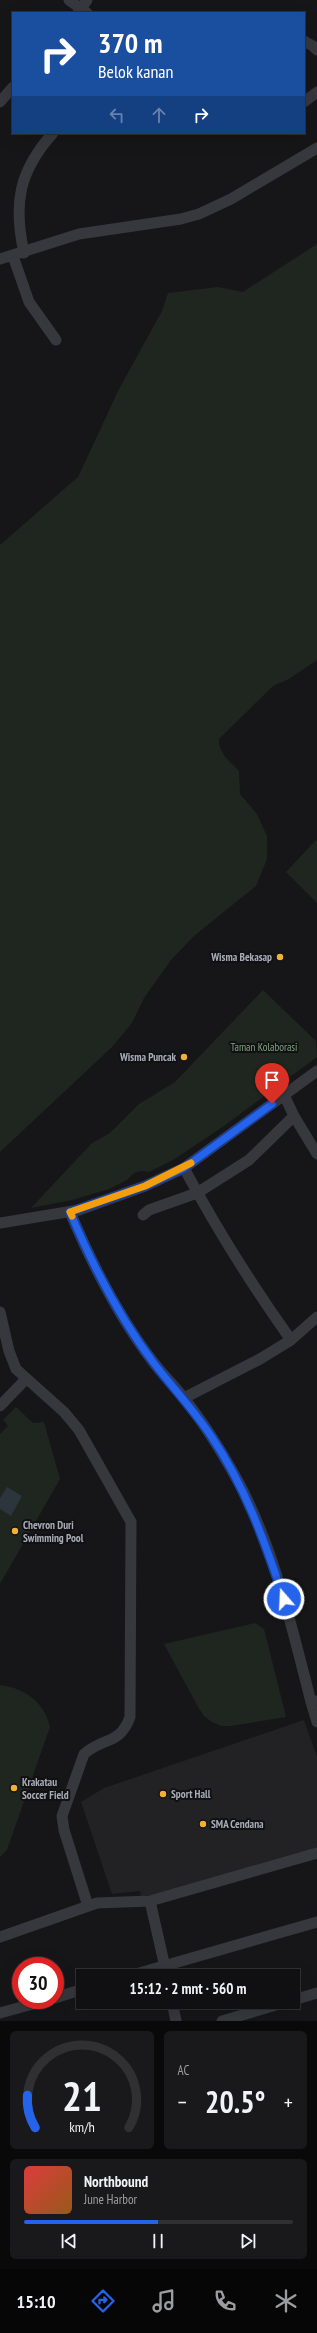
<!DOCTYPE html>
<html lang="id">
<meta charset="utf-8">
<style>
:root{--surface:#101012;--page:#19191b;--text:#f1f3f6;--muted:#9c9d9f;--line:#303032;--accent:#2563eb}
body{margin:0;font-family:"PT Sans Narrow",sans-serif;background:var(--page);color:var(--text);height:100vh;display:flex;flex-direction:column;font-size:15px;white-space:nowrap}
*{box-sizing:border-box;margin:0}
p{font-size:13px;color:var(--muted)}
.icon{flex:none;width:22px;height:22px;fill:none;stroke:currentColor;stroke-width:2;stroke-linecap:round;stroke-linejoin:round}
.map{position:relative;height:2021px;overflow:hidden}
.details{display:flex;flex-direction:column;gap:10px;padding:10px;background:#09090a;flex:1}
.details>*{flex:none}
.hud{position:absolute;left:12px;top:12px;width:293px;height:122px;border-radius:0px;box-shadow:0 4px 16px #0002,0 0 0 1px var(--line);background:#1a4fa0;color:#fff;overflow:hidden}
.speed{position:absolute;left:12px;top:1957px;display:flex;gap:8px;font-size:20px;font-weight:700;text-align:center}
.speed>*{display:grid;place-content:center;width:52px;height:52px;border-radius:50%;background:var(--surface);box-shadow:0 4px 16px #0002,0 0 0 1px var(--line);line-height:1}
.speed .limit{border:6px solid #d22;background:#fff;color:#111}
.pin{position:absolute;display:grid;place-items:center;width:34px;height:34px;color:#fff;margin:-41px -17px;border-radius:50% 50% 50% 0;rotate:-45deg;box-shadow:0 0 4px #0007}
.pin .icon{rotate:45deg}
.me{position:absolute;width:44px;margin:-22px;rotate:341deg;stroke-linejoin:round;filter:drop-shadow(0 0 3px #0008)}
.turn{display:flex;align-items:center;gap:14px;height:84px;padding:0 20px;font-size:18px}
.turn .icon{width:52px;height:52px;stroke-width:2.5}
.turn b{display:block;font-size:28px;line-height:34px}
.lanes{display:flex;align-items:center;height:38px;padding:0 20px;background:#0003;justify-content:center;gap:20px;direction:ltr}
.lanes .off{opacity:.35}
.big{font-size:30px;font-weight:700;line-height:1.1}
.details .card{flex:1;display:flex;flex-direction:column;justify-content:center;gap:6px;min-width:0;padding:0 14px;border-radius:6px;background:var(--page)}
.details .dial{align-items:center;gap:0}
.dial svg{height:104px;overflow:visible;fill:none;stroke:var(--line);stroke-width:7;stroke-linecap:round;text-anchor:middle}
.dial text{fill:var(--text);stroke:none}
.song{display:flex;align-items:center;gap:12px}
.cover{width:48px;height:48px;border-radius:6px;background:linear-gradient(135deg,hsl(0 70% 55%),hsl(30 70% 35%))}
.played{height:4px;border-radius:2px;background:linear-gradient(90deg,var(--accent) 50%,var(--line) 50%)}
.keys{display:flex;justify-content:space-around;direction:ltr}
.heat{display:flex;justify-content:space-between;align-items:center;font-size:22px;direction:ltr}
.details .tiles{flex:1;display:grid;gap:10px;grid-template-columns:1fr 1fr}
.card:last-child{grid-column:span 2}
.trip{position:absolute;left:76px;top:1969px;width:224px;height:40px;border-radius:0px;background:var(--surface);box-shadow:0 4px 16px #0002,0 0 0 1px var(--line);font-weight:700;line-height:40px;text-align:center}
.tabs{display:flex;height:64px;justify-content:space-around;align-items:center;background:#060607;color:var(--muted)}
.tabs .icon{width:28px;height:28px}
.tabs .current{color:var(--accent)}
.tabs b{font-size:18px;color:var(--text)}
.map>svg:first-child{display:block}
.built{fill:#222225}
.green{fill:#1e261f}
.water{fill:#2c353c}
.lines{fill:none;stroke-linecap:round;stroke-linejoin:round}
.minor{stroke:#37383d;stroke-width:11}
.route-casing{stroke:#184099;stroke-width:10}
.route{stroke:#2563eb;stroke-width:7}
.slow{stroke:#f59e0b;stroke-width:7}
.poi-dot{fill:#f2b134;stroke:#111113;stroke-width:1.5}
.labels{text-anchor:middle;dominant-baseline:central;stroke-width:4;stroke-linejoin:round;paint-order:stroke}
.poi-label{font-size:11px;font-weight:bold;fill:#a8adb8;stroke:#111113;text-anchor:start}
.park-label{font-size:11px;fill:#7fa381;stroke:#111113}
</style>
<div class="map">
<svg width="317" height="2021" viewBox="0 0 317 2021">
<rect width="100%" height="100%" fill="#161618"/>
<path class="built" d="M304 1720 317 1757V1849L161 1894 141 1896 140 1891 112 1894 81 1802 104 1788Z"/>
<path class="green" d="M317 244V660L289 679 273 686 219 739C218 752 230 762 239 771L240 794 257 814 267 836V859L256 886 194 936 171 960 144 998 132 1023 112 1047 0 1152V545L78 477 119 389 162 311 168 293 218 287 243 292Z
M316 840 317 841V903L286 872Z
M263 990 316 1041 317 1057 224 1126 173 1160 149 1172 141 1171 134 1173 127 1180 109 1189 72 1200 31 1208 92 1143 110 1133 139 1104 175 1082Z
M16 1407 33 1423 44 1422 60 1479 0 1584V1434L8 1426 3 1420Z
M255 1623 264 1629 286 1717 231 1726H221L212 1722 204 1716 198 1707 164 1644Z
M0 1685C24 1688 45 1702 50 1727L7 1850 0 1857Z"/>
<path class="water" d="M7 1487 22 1496 11 1516 0 1509V1498Z"/>
<g class="lines">
<path class="minor" d="M69 0 87 13
M78 13 87 0
M304 41 313 46 317 50
M0 102 13 87
M304 102 317 92
M24 253C13 203 19 171 53 133
M13 256 29 302 56 340
M0 259 79 234 181 219 199 214 231 199 317 148
M284 1095 294 1116 317 1154
M184 1168C216 1228 252 1285 291 1340
M70 1212C92 1264 119 1318 154 1363 163 1375 174 1385 183 1397 205 1424 223 1454 239 1483 275 1551 292 1628 311 1702
M143 1215 149 1210 197 1193 249 1160 294 1116
M0 1223 79 1210 145 1186 184 1168 317 1071
M0 1312 9 1351 16 1369 64 1412 79 1430 131 1522 130 1717C120 1745 103 1737 84 1754L62 1816 64 1830 88 1906
M184 1398 260 1359 291 1340 317 1317
M0 1406 26 1379
M317 1701 311 1702 317 1722
M150 1901 167 1976
M0 1937 97 1903 150 1901 317 1853
M129 1976 317 1922
M55 1998 83 1989
M293 2000 317 1993
M172 2002 176 2021
M0 2013 47 2000
M222 2021 286 2002"/>
</g>
<g class="lines">
<g class="route-casing">
<path id="route" d="M272 1104 184 1168 145 1186 70 1212C92 1264 119 1317 153 1362 172 1387 194 1410 211 1436 245 1486 265 1542 284 1599"/>
</g>
<use href="#route" class="route"/>
<path class="slow" d="M72 1216 70 1212 145 1186 191 1163"/>
</g>
<g class="poi-dot">
<circle cx="280" cy="957" r="4"/>
<circle cx="184" cy="1057" r="4"/>
<circle cx="15" cy="1531" r="4"/>
<circle cx="14" cy="1788" r="4"/>
<circle cx="163" cy="1794" r="4"/>
<circle cx="203" cy="1824" r="4"/>
</g>
<g class="labels">
<g class="poi-label">
<text x="272" y="957" text-anchor="end">Wisma Bekasap</text>
<text x="176" y="1057" text-anchor="end">Wisma Puncak</text>
<text x="23" y="1525">Chevron Duri<tspan x="23" dy="13">Swimming Pool</tspan></text>
<text x="22" y="1782">Krakatau<tspan x="22" dy="13">Soccer Field</tspan></text>
<text x="171" y="1794">Sport Hall</text>
<text x="211" y="1824">SMA Cendana</text>
</g>
<g class="park-label">
<text x="264" y="1047">Taman Kolaborasi</text>
</g>
</g>
</svg>
<div class="speed"><div class="limit">30</div></div>
<div class="pin" style="left:272px;top:1104px;background:#d93025"><svg class="icon" aria-label="arrive" viewBox="0 0 24 24"><path d="M6 21V4h12l-3 4 3 4H6"/></svg></div>
<svg class="me" style="left:284px;top:1599px" viewBox="-20 -20 40 40"><circle r="17" fill="#2563eb" stroke="#fff" stroke-width="3"/><path d="M0-11L8 9 0 5-8 9z" fill="#fff"/></svg>
<div class="trip">15:12 · 2 mnt · 560 m</div>
<div class="hud">
<div class="turn"><svg class="icon" aria-label="right" viewBox="0 0 24 24"><path d="M7 20v-9h11M14 6l5 5-5 5"/></svg><div><b>370 m</b>Belok kanan</div></div>
<div class="lanes"><svg class="icon off" aria-label="left" viewBox="0 0 24 24"><path d="M17 20v-9H6M10 6l-5 5 5 5"/></svg><svg class="icon off" aria-label="ahead" viewBox="0 0 24 24"><path d="M12 20V5M6 11l6-6 6 6"/></svg><svg class="icon" aria-label="right" viewBox="0 0 24 24"><path d="M7 20v-9h11M14 6l5 5-5 5"/></svg></div>
</div>
</div>
<section class="details">
<div class="tiles">
<div class="card dial"><svg viewBox="0 0 100 80">
<path d="M14 69A42 42 0 1 1 86 69"/>
<path d="M14 69A42 42 0 0 1 8 44" stroke="#2563eb"/>
<text x="50" y="56" font-size="32" font-weight="700">21</text>
<text x="50" y="72" font-size="11">km/h</text>
</svg></div>
<div class="card"><p>AC</p>
<div class="heat"><a>−</a><b class="big">20.5°</b><a>+</a></div>
</div>
<div class="card">
<div class="song"><i class="cover"></i><div><b>Northbound</b><p>June Harbor</p></div></div>
<div class="played"></div>
<div class="keys"><svg class="icon" aria-label="previous" viewBox="0 0 24 24"><path d="M18 5L8 12l10 7zM5 5v14"/></svg><svg class="icon" aria-label="pause" viewBox="0 0 24 24"><path d="M8 5v14M16 5v14"/></svg><svg class="icon" aria-label="next" viewBox="0 0 24 24"><path d="M6 5l10 7-10 7zM19 5v14"/></svg></div>
</div>
</div>
</section>
<nav class="tabs">
<b>15:10</b>
<svg class="icon current" aria-label="directions" viewBox="0 0 24 24"><path d="M12 3l9 9-9 9-9-9zM9 14v-3h6M13 9l2 2-2 2"/></svg>
<svg class="icon" aria-label="music" viewBox="0 0 24 24"><path d="M9 18V5l10-2v13"/><circle cx="6" cy="18" r="3"/><circle cx="16" cy="16" r="3"/></svg>
<svg class="icon" aria-label="phone" viewBox="0 0 24 24"><path d="M5 4h4l2 5-3 2q2 4 5 5l2-3 5 2v4C11 20 4 13 5 4z"/></svg>
<svg class="icon" aria-label="climate" viewBox="0 0 24 24"><path d="M12 3v18M4 7l16 10M4 17L20 7"/></svg>
</nav>
